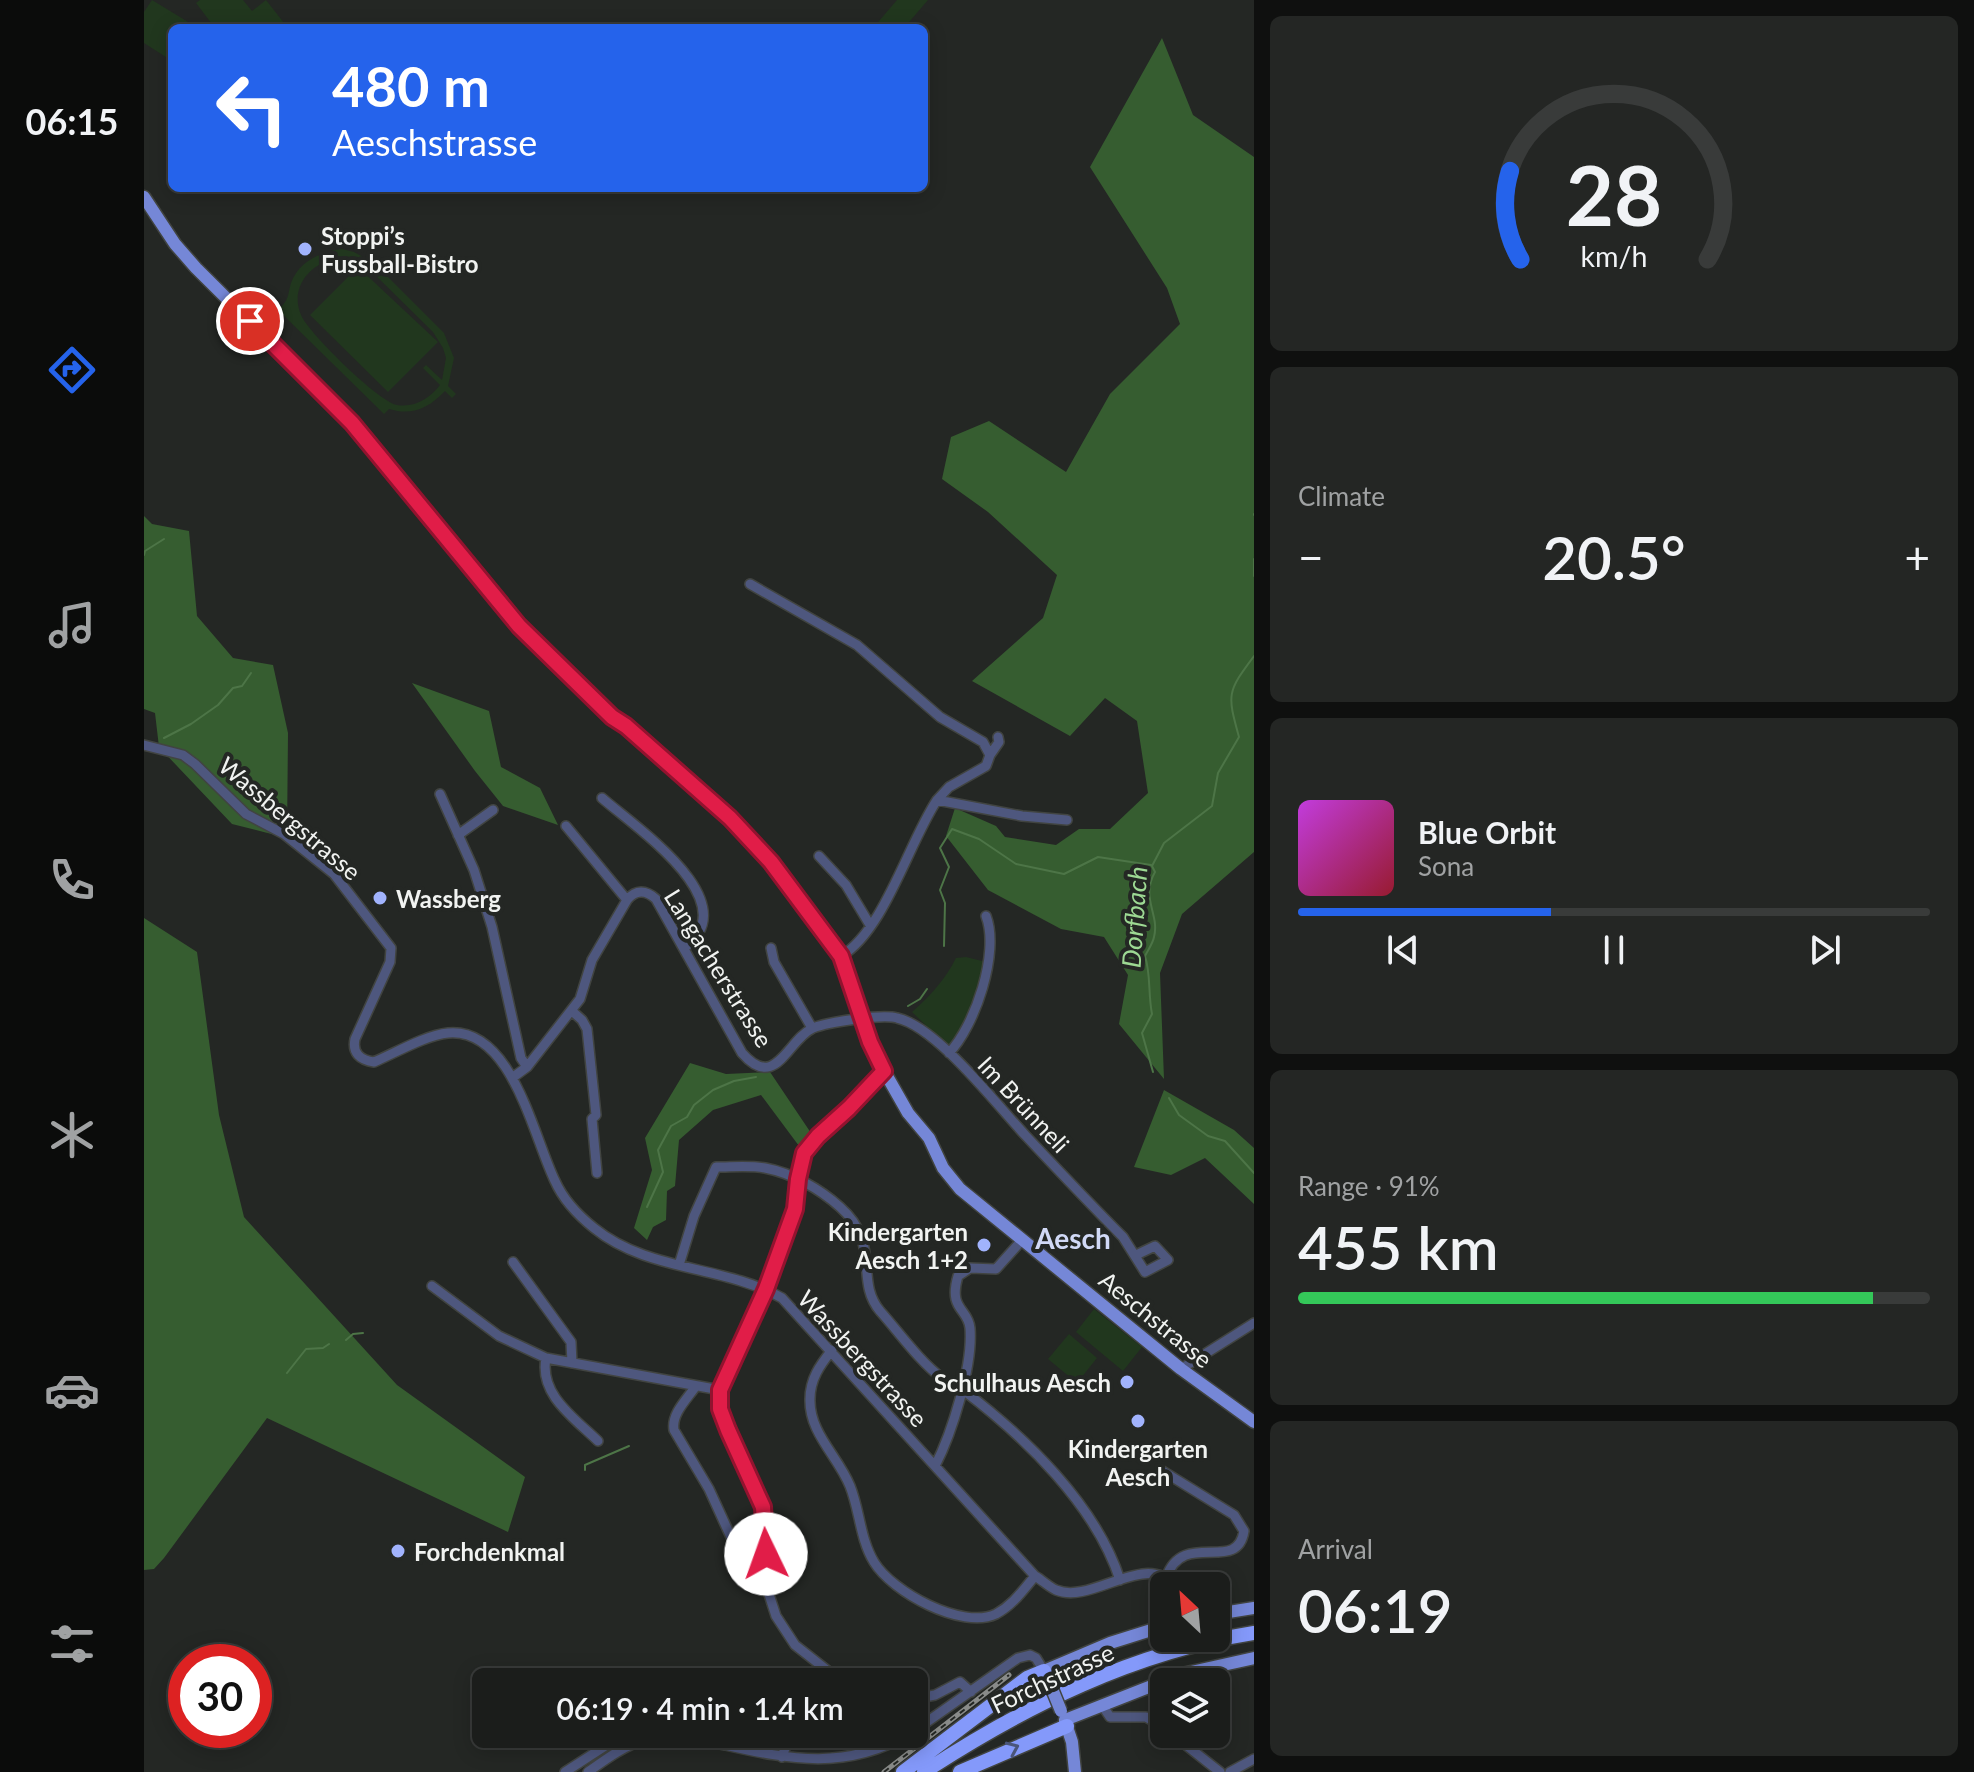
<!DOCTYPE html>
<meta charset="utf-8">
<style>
:root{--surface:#1b1d1b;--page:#242624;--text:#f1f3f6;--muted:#a0a2a3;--line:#393b3a;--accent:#2563eb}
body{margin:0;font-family:Lato,sans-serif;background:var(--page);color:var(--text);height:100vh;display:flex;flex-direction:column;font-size:30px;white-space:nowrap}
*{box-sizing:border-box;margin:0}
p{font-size:26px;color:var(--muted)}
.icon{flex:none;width:44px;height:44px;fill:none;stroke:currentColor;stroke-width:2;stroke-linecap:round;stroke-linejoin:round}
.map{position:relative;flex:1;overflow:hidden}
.side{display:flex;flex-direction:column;gap:16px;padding:16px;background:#0f100f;width:720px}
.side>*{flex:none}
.hud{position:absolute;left:24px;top:24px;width:760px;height:168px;border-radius:12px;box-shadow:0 4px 20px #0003,0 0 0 2px var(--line);background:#2563eb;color:#fff;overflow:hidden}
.needle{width:52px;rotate:334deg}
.controls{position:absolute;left:1006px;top:1572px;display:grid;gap:16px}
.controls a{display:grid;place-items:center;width:80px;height:80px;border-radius:12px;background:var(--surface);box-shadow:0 4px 20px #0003,0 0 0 2px var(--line);font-size:40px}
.speed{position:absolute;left:24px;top:1644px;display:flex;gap:16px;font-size:40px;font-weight:700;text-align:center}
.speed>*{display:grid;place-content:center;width:104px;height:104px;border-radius:50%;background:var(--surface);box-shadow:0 4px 20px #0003,0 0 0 2px var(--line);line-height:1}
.speed .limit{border:12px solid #d22;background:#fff;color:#111}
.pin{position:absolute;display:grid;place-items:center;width:68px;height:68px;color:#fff;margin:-34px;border:4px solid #fff;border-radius:50%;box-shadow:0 2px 8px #0007}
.me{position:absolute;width:88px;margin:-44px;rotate:357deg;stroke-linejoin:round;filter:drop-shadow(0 0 6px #0008)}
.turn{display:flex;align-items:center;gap:28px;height:168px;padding:0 32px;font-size:36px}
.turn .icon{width:104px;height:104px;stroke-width:2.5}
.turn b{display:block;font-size:56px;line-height:68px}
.big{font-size:60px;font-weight:600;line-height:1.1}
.side .card{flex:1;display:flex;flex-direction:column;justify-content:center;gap:12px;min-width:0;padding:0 28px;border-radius:12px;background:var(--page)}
.side .dial{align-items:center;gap:0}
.dial svg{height:208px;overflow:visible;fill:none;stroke:var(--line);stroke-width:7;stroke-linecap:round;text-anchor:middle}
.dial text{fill:var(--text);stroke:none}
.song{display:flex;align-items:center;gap:24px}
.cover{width:96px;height:96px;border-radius:12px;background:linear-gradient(135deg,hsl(290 70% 55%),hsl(350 70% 35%))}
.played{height:8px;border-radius:4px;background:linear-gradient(90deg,var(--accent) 40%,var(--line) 40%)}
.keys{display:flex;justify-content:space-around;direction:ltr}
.heat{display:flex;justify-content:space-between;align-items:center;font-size:44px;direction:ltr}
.charge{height:12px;border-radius:6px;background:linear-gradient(90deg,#34c759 91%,var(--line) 0)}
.trip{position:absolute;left:328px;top:1668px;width:456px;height:80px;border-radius:12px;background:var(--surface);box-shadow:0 4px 20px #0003,0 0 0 2px var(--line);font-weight:600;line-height:80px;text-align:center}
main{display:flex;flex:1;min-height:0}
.tab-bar{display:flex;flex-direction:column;width:144px;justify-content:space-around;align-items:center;background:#0b0c0b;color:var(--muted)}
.tab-bar .icon{width:56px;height:56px}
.tab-bar .selected{color:var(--accent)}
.tab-bar b{font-size:36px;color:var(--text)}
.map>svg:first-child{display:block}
.green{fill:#21371e;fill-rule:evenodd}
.forest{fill:#365d30}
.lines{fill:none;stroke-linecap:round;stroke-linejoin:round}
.stream{stroke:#4d7547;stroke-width:2}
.minor-casing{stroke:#414441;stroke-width:12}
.major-casing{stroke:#414441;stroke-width:15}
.highway-casing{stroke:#414441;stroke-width:17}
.minor{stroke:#4e577e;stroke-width:9}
.major{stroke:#7587d7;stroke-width:12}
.highway{stroke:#8499fa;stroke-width:14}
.rail-casing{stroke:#898b89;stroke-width:5}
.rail{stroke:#242724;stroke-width:2;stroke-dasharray:6;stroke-linecap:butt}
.major-bridge-casing{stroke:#414441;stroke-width:15;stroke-linecap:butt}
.major-bridge{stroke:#7587d7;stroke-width:12}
.oneway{stroke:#4a557a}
.route-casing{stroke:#92132f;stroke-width:20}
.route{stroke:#e11d48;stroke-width:14}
.poi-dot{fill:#a1b3fd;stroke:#242724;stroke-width:3}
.labels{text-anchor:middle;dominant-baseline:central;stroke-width:8;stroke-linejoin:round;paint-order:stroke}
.poi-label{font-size:24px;font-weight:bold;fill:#f1f3f1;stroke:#242724;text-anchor:start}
.street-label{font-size:24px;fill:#f1f3f1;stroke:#242724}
.water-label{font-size:26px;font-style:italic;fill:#9dd993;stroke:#242724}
.quarter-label{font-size:28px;font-weight:bold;fill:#d1d9f6;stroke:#242724}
</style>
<main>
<nav class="tab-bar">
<b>06:15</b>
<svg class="icon selected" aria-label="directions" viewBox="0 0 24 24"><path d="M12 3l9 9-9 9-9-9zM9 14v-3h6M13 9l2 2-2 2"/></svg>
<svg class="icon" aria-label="music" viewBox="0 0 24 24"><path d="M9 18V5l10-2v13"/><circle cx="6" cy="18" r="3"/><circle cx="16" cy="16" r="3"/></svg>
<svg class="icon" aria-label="phone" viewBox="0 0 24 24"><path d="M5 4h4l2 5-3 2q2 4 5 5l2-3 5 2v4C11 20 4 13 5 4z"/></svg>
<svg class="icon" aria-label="climate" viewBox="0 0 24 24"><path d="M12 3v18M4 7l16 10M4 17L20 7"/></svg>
<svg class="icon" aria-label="car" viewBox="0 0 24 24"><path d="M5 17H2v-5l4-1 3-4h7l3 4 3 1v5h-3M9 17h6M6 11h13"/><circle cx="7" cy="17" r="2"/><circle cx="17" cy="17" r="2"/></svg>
<svg class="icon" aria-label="filters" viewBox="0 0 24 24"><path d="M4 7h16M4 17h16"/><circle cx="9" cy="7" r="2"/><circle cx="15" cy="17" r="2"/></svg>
</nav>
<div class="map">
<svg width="1110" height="1772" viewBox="0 0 1110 1772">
<rect width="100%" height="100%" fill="#242724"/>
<path class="green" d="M8 0 54 28H28V61L0 43V12Z
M56 0H99L108 11 122 0 144 28H95L92 25 87 28H71L52 3Z
M753 0H784L760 28H729Z
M198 249 210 252 230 263 300 333 310 358 304 386 312 394 308 398 301 391C285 408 268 416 245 409L240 414 134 310C146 298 143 297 147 283 155 261 177 252 198 249ZM199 258 222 266 289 332 299 348 302 358 298 380 282 365 279 368 296 385C286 398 271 408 253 405 235 402 167 335 158 317 143 287 169 259 199 258Z
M214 267 294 342 244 392 166 315Z
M822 957 842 962 817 1038 805 1048 768 1012C786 996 801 980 812 958Z
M950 1309 998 1347 979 1371 932 1332Z
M925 1334 953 1358 933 1383 904 1359Z"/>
<path class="forest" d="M1018 38 1049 115 1110 157V852L1038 914 1016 973 1020 1079 975 1024 984 975 960 937 917 929 844 890 802 836 811 808 852 826 861 837 912 845 935 829H966L1004 793 993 721 961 698 926 736 828 681 899 618 913 575 844 512 798 479 807 437 845 421 922 472 966 394 1036 324 1023 288 946 167Z
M0 516 8 524 45 531 53 616 89 658 129 665 144 733 143 838 88 824 15 747 11 713 0 709Z
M268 683 345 711 357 767 396 788 414 825 359 806 331 771Z
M0 918 53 952 75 1115 100 1217 253 1385 381 1477 364 1532 123 1418 20 1558 10 1569 0 1570Z
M546 1063 582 1074 626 1072 667 1133 655 1146 617 1095 569 1110 535 1140 531 1186 523 1191 522 1220 509 1227 503 1240 490 1228 508 1170 501 1138Z
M1020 1090 1090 1130 1110 1148V1204L1061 1158 1027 1175 990 1167Z"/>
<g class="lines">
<path class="stream" d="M1110 514V515
M0 555 1 551 20 539
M1110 559V576
M20 738 47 724 74 705 89 688 98 686 107 673
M800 946 801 903 796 890 805 867 796 848 808 829 835 839 872 864 920 874 954 857 1007 865
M764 1006 776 999 783 989
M1009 1072 998 1033 1008 1014C1004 994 1007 975 1001 956 1004 950 1009 943 1010 937 1016 914 996 898 1011 872L1008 866 1020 843 1068 806 1074 773 1095 737C1083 694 1083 692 1110 656
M1025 1098 1035 1115 1064 1136 1081 1141 1110 1173
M503 1207 519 1172 514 1150 527 1126 543 1117 550 1105 569 1090 590 1081 612 1077
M202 1340 209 1334 219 1333
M143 1373 162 1349 179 1348 185 1344
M441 1470V1465L485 1446"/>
<g class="minor-casing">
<path id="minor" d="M606 584 713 645 796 717 839 742 846 755 842 766 805 787 793 800C765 842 740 931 697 956
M0 745 39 755 51 764 102 814 140 834 190 874 247 948 246 962 211 1039C208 1053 216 1060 230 1062 251 1053 282 1035 304 1033 368 1027 389 1136 411 1181 419 1199 435 1216 450 1228 504 1272 579 1265 638 1298L891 1576C898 1580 905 1587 912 1590 948 1605 1002 1550 1030 1586
M846 755 855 742 854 737
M296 794 330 870 348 927 377 1058 383 1067
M458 798C491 827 604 902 540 948
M793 800 878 816 923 820
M422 826 483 900
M314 835 349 810
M675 856 702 885 726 925
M627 948 630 962 668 1028
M428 1011 438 1020 443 1029 452 1115 448 1119 453 1173
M805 1053C831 1026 856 952 842 916
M368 1078 383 1067 436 999 448 960 483 900C492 889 502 890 512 899L598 1053C632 1092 643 1040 669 1028 684 1022 738 1014 753 1018 792 1026 853 1105 882 1136 914 1170 946 1204 979 1237L1001 1272 1024 1260 1011 1246 992 1255
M369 1262 427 1342 428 1363
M535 1265 550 1216 572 1167C588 1167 606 1165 621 1168 648 1173 676 1189 696 1207 738 1244 710 1280 736 1311 754 1331 776 1362 798 1378 805 1383 813 1385 819 1390 881 1437 952 1505 976 1580
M288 1286 355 1336 402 1358 576 1390
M688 1350C676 1365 666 1379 666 1399 665 1433 694 1456 706 1486 716 1511 716 1539 730 1562 748 1592 818 1630 852 1614 869 1605 879 1590 891 1576
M402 1358C395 1394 429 1417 454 1441
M1037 1369 1110 1323
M552 1386C543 1399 527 1414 530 1430L565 1489 597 1559 608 1567 621 1571
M791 1466C808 1433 829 1366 826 1328 824 1308 804 1310 814 1276L826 1268 852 1269 878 1240
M1017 1470 1090 1515 1100 1531C1093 1575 1039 1528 1022 1578
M698 1682 651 1645 632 1616 622 1585V1536L619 1507 584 1430 576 1409V1390L622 1289 651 1209 654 1179 660 1153 674 1136 705 1108 740 1071
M770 1699 791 1695 816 1682 827 1692
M958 1705 966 1717H1002L1020 1727
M770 1731 874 1658 886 1655 892 1658 900 1671
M1028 1734 1076 1772
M638 1757 646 1734
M421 1772 469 1741 486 1734
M444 1772C462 1759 481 1745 503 1739 529 1733 556 1740 581 1745 647 1760 703 1770 765 1734
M1086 1772 1110 1759"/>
</g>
<g class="major-casing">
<path id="major" d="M0 197 31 244 52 268 208 423 375 626 468 717 482 726 586 818 615 848 692 947 703 970 735 1062 764 1113 785 1138 799 1168 816 1189 1037 1369 1110 1422
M1072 1614 1110 1608
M904 1679 900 1671 966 1643 1020 1626
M921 1720 1038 1674 1110 1658
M921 1721 928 1742 931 1772"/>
</g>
<g class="highway-casing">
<path id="highway" d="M759 1772 883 1678 900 1671
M780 1772C881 1706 990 1652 1110 1633
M816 1772 923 1726"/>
</g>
<use href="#minor" class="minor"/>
<use href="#major" class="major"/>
<use href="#highway" class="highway"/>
<g class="rail-casing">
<path id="rail" d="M740 1772 865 1675"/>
</g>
<use href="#rail" class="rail"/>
<g class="major-bridge-casing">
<path id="major-bridge" d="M904 1679 917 1711"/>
</g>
<use href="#major-bridge" class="major-bridge"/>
</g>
<defs><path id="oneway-chevron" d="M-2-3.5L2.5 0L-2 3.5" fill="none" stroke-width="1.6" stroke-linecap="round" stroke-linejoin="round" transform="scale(2)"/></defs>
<use class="oneway" href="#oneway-chevron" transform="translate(869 1748) rotate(-24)"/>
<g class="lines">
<g class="route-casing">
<path id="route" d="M106 321 208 423 375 626 468 717 482 726 586 818 627 862 697 956 726 1042 740 1071 705 1108 674 1136 660 1153 654 1179 651 1209 622 1289 576 1390V1409L584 1430 619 1507 622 1554"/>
</g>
<use href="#route" class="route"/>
</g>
<g class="poi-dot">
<circle cx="161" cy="249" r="8"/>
<circle cx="236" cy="898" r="8"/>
<circle cx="840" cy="1245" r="8"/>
<circle cx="983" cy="1382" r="8"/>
<circle cx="994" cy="1421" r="8"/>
<circle cx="254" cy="1551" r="8"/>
</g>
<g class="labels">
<g class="poi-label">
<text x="177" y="235">Stoppi’s<tspan x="177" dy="28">Fussball-Bistro</tspan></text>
<text x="252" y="898">Wassberg</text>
<text x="824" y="1231" text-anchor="end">Kindergarten<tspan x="824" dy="28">Aesch 1+2</tspan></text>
<text x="967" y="1382" text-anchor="end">Schulhaus Aesch</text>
<text x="994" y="1448" text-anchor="middle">Kindergarten<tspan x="994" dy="28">Aesch</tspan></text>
<text x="270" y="1551">Forchdenkmal</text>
</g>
<g class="street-label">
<text transform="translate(146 818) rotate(40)">Wassbergstrasse</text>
<text transform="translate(575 968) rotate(58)">Langacherstrasse</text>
<text transform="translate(880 1104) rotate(47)">Im Brünneli</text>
<text transform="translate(1012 1319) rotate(39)">Aeschstrasse</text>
<text transform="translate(719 1358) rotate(47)">Wassbergstrasse</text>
<text transform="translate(908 1678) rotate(-25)">Forchstrasse</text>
</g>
<g class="water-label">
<text transform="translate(990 917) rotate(-86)">Dorfbach</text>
</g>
<g class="quarter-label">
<text x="929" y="1238">Aesch</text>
</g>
</g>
</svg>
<div class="controls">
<a><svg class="needle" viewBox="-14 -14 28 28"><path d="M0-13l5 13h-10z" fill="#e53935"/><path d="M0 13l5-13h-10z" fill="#a0a2a3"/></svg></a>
<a><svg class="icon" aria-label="layers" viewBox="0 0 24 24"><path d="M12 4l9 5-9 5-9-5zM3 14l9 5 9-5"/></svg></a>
</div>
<div class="speed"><div class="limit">30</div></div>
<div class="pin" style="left:106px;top:321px;background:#d93025"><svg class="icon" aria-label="arrive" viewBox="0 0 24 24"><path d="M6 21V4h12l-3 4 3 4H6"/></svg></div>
<svg class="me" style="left:622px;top:1554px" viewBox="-20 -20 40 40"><circle r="19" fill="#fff"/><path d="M0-13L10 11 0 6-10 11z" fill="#e11d48"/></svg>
<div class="trip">06:19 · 4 min · 1.4 km</div>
<div class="hud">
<div class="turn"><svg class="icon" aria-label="left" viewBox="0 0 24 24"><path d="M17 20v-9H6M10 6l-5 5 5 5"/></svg><div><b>480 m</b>Aeschstrasse</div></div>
</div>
</div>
<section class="side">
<div class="card dial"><svg viewBox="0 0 100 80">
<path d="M14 69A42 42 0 1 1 86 69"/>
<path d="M14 69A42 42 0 0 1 10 35" stroke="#2563eb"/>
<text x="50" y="56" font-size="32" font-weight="700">28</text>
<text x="50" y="72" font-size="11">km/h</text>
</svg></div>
<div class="card"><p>Climate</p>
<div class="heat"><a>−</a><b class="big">20.5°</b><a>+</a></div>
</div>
<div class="card">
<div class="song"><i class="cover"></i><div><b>Blue Orbit</b><p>Sona</p></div></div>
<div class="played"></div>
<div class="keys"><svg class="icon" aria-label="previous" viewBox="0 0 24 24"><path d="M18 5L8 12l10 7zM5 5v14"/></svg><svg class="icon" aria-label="pause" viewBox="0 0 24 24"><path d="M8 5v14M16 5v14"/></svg><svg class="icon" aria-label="next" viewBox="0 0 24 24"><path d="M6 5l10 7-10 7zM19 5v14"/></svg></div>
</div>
<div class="card"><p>Range · 91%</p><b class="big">455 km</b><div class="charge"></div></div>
<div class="card"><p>Arrival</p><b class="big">06:19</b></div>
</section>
</main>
